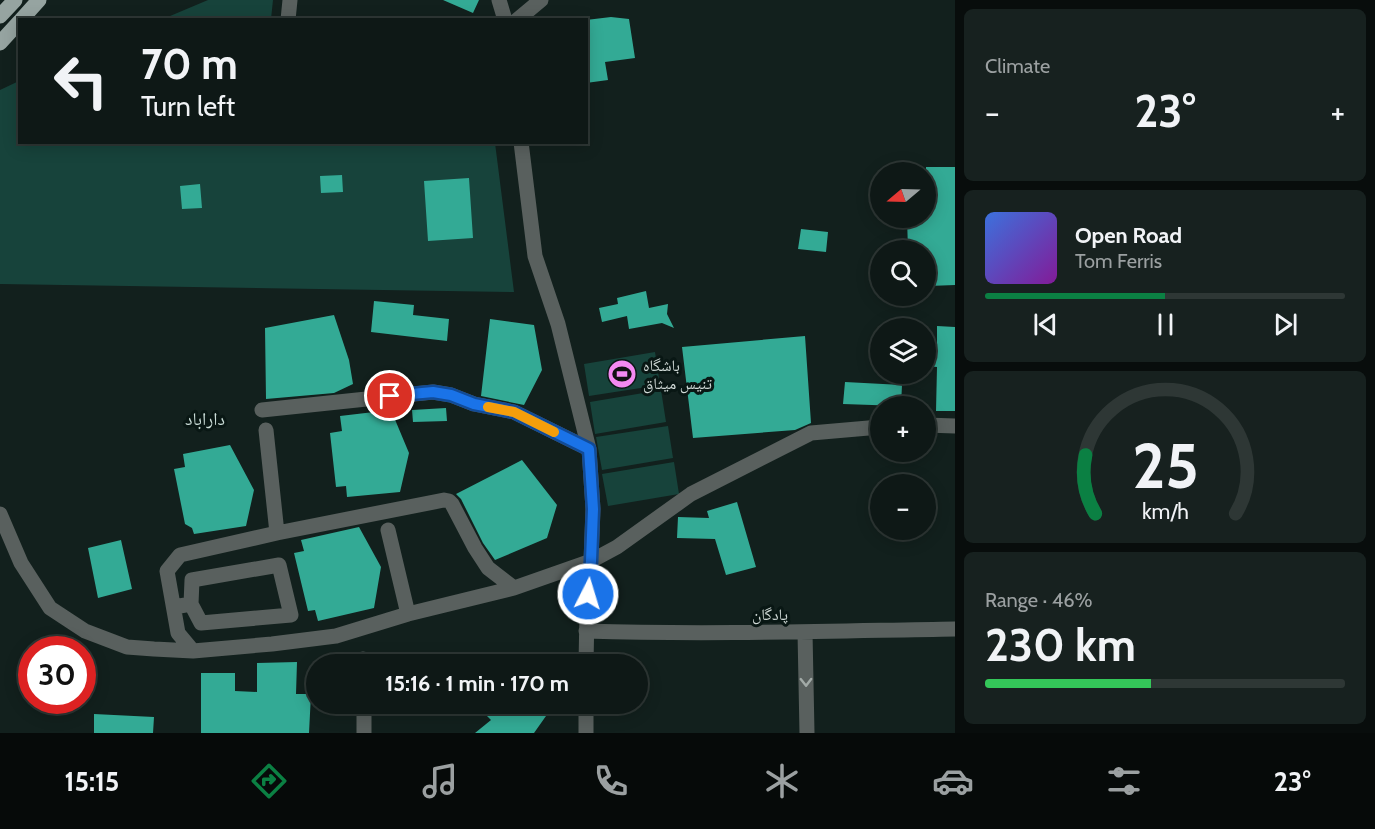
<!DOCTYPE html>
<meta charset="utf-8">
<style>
:root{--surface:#0e1816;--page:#17211f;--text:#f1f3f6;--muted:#9ba0a1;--line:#2e3735;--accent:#0b8043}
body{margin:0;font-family:Cabin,"Noto Naskh Arabic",sans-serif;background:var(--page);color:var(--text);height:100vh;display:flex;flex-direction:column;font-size:22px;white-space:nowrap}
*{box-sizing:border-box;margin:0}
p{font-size:20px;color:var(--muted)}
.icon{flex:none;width:33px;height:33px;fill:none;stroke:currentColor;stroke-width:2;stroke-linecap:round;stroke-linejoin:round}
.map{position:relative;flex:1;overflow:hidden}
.drawer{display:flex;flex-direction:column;gap:9px;padding:9px;background:#080d0c;width:420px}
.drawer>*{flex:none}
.top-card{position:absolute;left:18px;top:18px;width:570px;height:126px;border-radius:0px;box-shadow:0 3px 15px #0003,0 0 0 2px var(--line);background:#0e1816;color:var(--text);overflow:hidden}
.needle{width:39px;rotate:251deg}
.fabs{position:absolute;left:870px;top:162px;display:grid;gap:12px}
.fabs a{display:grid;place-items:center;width:66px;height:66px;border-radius:50%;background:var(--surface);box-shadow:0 3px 15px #0003,0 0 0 2px var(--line);font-size:30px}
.speed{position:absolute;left:18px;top:636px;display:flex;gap:12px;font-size:30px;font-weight:700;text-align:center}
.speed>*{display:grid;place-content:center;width:78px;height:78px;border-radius:50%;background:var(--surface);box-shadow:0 3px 15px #0003,0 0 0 2px var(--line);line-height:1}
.speed .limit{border:9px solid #d22;background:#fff;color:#111}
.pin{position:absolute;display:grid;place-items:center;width:51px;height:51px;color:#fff;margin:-26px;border:3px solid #fff;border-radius:50%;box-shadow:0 2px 6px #0007}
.me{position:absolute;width:66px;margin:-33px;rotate:5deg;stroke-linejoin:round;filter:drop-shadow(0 0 4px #0008)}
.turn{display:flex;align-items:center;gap:21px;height:126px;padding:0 24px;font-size:27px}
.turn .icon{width:78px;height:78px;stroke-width:2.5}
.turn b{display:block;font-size:42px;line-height:51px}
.big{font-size:45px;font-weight:700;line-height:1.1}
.drawer .widget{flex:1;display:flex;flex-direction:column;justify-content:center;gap:9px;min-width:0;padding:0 21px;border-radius:9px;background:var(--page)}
.drawer .dial{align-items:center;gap:0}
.dial svg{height:156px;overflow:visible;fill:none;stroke:var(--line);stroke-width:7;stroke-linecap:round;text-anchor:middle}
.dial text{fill:var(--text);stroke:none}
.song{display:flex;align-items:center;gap:18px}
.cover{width:72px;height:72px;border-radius:9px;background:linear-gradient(135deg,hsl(220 70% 55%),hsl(290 70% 35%))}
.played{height:6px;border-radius:3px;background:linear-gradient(90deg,var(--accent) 50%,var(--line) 50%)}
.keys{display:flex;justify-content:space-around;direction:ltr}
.heat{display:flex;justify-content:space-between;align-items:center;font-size:33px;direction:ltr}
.charge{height:9px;border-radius:4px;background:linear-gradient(90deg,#34c759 46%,var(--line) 0)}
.trip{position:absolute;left:306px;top:654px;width:342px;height:60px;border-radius:30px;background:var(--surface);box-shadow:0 3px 15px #0003,0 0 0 2px var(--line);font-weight:700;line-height:60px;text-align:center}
.dock{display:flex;height:96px;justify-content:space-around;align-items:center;background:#060a09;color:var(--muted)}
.dock .icon{width:42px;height:42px}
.dock .selected{color:var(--accent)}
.dock b{font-size:27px;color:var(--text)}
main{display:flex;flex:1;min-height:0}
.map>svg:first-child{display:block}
.green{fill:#17433b}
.building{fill:#33aa95}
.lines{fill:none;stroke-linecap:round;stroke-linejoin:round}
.minor{stroke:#59605e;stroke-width:15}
.major{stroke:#96a4a1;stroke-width:15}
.oneway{stroke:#a2aaa7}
.route-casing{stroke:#114b97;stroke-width:15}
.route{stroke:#1a73e8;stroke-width:10}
.slow{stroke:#f59e0b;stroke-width:10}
.labels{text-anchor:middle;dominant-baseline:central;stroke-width:6;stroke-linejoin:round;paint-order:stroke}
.poi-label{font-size:16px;fill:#d2dbd8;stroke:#091714;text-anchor:start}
.street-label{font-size:16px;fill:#d2dbd8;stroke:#091714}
.neighbourhood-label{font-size:18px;fill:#cbddd8;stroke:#091714}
</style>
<main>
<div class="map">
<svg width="955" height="733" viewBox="0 0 955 733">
<rect width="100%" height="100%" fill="#12201d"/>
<path class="green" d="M208 0H273L271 19H163Z
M19 81 20 142 495 143 514 292 0 284V90Z
M655 352 660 385 589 396 584 364Z
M661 390 666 422 595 434 590 402Z
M668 426 673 458 602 470 596 437Z
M674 462 679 494 608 506 602 474Z"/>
<path class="building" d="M443 0H479L473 13Z
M611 17 629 19 635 58 605 62 608 80 586 83V20Z
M926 167H955V285L929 286 928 278H926V250H908L907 218H926Z
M342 175 343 192 321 193 320 176Z
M469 178 473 238 428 241 424 181Z
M200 184 202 208 182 209 180 186Z
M801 229 828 232 826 252 798 249Z
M646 291 649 308 668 304 667 314 674 328 662 323 629 329 627 316 602 322 599 308 618 304 617 298Z
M374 301 414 305 413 315 449 319 447 341 371 332Z
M334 315 349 360 353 384 334 393 266 399 265 328Z
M490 319 534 325 542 370 524 405 481 396Z
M937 326 955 327V411H936L937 367 926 366V352H937Z
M805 336 811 423 795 430 693 438 682 347Z
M845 382 902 385 901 406 843 404Z
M446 408 447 421 413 422 412 410Z
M391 410 409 453 400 492 347 497 346 486 336 487 330 433 342 431 340 416Z
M230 445 254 490 246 526 194 534 192 528 185 524 174 469 185 467 183 454Z
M522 460 557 505 547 538 495 560 483 543 461 499 456 494Z
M737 502 756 567 726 575 715 539 677 538 678 517 709 518 707 511Z
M359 527 381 567 374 608 318 621 315 610 308 611 294 553 304 551 301 540Z
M121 540 132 589 98 598 88 548Z
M297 662 296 694H311L309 733H201V673H235V691L257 692V663Z
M483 704H547L546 716 534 733H475L491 720 483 712Z
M94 714 154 717 153 733H94Z"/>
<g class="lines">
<path class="minor" d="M499 0 505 20
M288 20 290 0
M517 20 541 0
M521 142 535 256 558 324 589 449 593 509 591 561 587 611 586 664
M262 410 433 392 451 395 474 404 514 412 589 449
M926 425 955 426
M266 430 277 533
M0 514 21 563 50 608 85 631 127 647 154 649 193 651 272 644 336 636 408 614 514 588 591 561 617 547 691 494 811 433 880 427
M388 530 408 614
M174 607 191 604 192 580 279 565 291 615 201 623 191 604
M586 631C709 635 832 631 955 629
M805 632 807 733
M193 651 178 633 167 571 180 555 277 533 444 500 449 501 452 504 475 548 488 568 514 588
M363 659V664
M364 704V733
M586 704V733"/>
<path class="major" d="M0 16 15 0
M21 20 39 0
M0 43 20 21"/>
</g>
<defs><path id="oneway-chevron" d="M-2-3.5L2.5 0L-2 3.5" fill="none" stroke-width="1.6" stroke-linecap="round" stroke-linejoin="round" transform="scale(1.5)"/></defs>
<use class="oneway" href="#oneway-chevron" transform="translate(806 682) rotate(89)"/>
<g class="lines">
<g class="route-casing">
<path id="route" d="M390 396 433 392 451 395 474 404 514 412 589 449 593 509 591 561 588 594"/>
</g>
<use href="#route" class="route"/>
<path class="slow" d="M488 407 514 412 554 432"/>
</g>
<defs>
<g id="stadium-disc" transform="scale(1.5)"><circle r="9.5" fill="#f489f1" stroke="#091714"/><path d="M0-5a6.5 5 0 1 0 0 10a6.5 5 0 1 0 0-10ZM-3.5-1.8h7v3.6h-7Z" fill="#111"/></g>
</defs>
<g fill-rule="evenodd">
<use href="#stadium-disc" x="622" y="374"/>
</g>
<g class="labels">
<g class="poi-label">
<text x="643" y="365">باشگاه<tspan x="643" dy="18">تنيس ميثاق</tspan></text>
</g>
<g class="street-label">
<text x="770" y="614">پادگان</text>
</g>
<g class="neighbourhood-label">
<text x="205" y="419">داراباد</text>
</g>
</g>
</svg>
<div class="fabs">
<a><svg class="needle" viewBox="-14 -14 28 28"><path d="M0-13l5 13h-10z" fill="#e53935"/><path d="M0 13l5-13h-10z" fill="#9ba0a1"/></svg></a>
<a><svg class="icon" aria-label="search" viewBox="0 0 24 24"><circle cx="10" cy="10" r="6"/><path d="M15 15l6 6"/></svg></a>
<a><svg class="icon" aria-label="layers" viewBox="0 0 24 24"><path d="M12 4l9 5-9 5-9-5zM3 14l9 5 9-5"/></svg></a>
<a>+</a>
<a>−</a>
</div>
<div class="speed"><div class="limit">30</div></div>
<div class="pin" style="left:390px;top:396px;background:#d93025"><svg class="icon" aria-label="arrive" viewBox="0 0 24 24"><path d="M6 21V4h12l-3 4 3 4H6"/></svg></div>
<svg class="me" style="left:588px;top:594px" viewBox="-20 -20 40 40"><circle r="17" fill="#1a73e8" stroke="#fff" stroke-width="3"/><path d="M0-11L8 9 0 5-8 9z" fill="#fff"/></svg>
<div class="trip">15:16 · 1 min · 170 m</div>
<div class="top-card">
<div class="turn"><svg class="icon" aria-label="left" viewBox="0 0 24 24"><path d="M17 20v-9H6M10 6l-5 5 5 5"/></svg><div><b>70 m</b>Turn left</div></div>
</div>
</div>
<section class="drawer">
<div class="widget"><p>Climate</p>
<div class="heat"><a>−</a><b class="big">23°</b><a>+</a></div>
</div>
<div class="widget">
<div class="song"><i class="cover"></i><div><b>Open Road</b><p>Tom Ferris</p></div></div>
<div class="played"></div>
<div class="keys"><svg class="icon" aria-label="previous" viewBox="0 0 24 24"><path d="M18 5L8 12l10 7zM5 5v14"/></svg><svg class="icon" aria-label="pause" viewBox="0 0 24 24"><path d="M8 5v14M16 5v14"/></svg><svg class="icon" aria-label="next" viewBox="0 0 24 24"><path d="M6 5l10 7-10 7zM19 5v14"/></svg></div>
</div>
<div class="widget dial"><svg viewBox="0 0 100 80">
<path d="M14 69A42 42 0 1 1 86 69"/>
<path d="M14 69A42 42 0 0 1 9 39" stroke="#0b8043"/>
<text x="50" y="56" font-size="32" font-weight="700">25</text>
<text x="50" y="72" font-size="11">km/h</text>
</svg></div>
<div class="widget"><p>Range · 46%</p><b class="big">230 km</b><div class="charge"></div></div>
</section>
</main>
<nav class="dock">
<b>15:15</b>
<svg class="icon selected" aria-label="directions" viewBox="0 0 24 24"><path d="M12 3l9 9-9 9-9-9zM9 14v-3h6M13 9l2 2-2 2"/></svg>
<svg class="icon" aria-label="music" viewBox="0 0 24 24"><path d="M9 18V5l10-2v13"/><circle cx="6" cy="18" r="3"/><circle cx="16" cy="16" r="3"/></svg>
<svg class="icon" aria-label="phone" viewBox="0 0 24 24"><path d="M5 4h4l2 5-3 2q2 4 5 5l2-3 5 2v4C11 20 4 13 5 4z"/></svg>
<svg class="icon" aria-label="climate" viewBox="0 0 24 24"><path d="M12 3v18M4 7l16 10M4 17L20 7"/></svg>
<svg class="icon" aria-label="car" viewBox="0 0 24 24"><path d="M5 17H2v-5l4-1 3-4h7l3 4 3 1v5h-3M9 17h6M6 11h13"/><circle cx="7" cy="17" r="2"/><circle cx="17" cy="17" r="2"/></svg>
<svg class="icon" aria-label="filters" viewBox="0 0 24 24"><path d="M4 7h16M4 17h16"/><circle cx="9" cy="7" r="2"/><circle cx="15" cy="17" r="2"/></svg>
<b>23°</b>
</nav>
